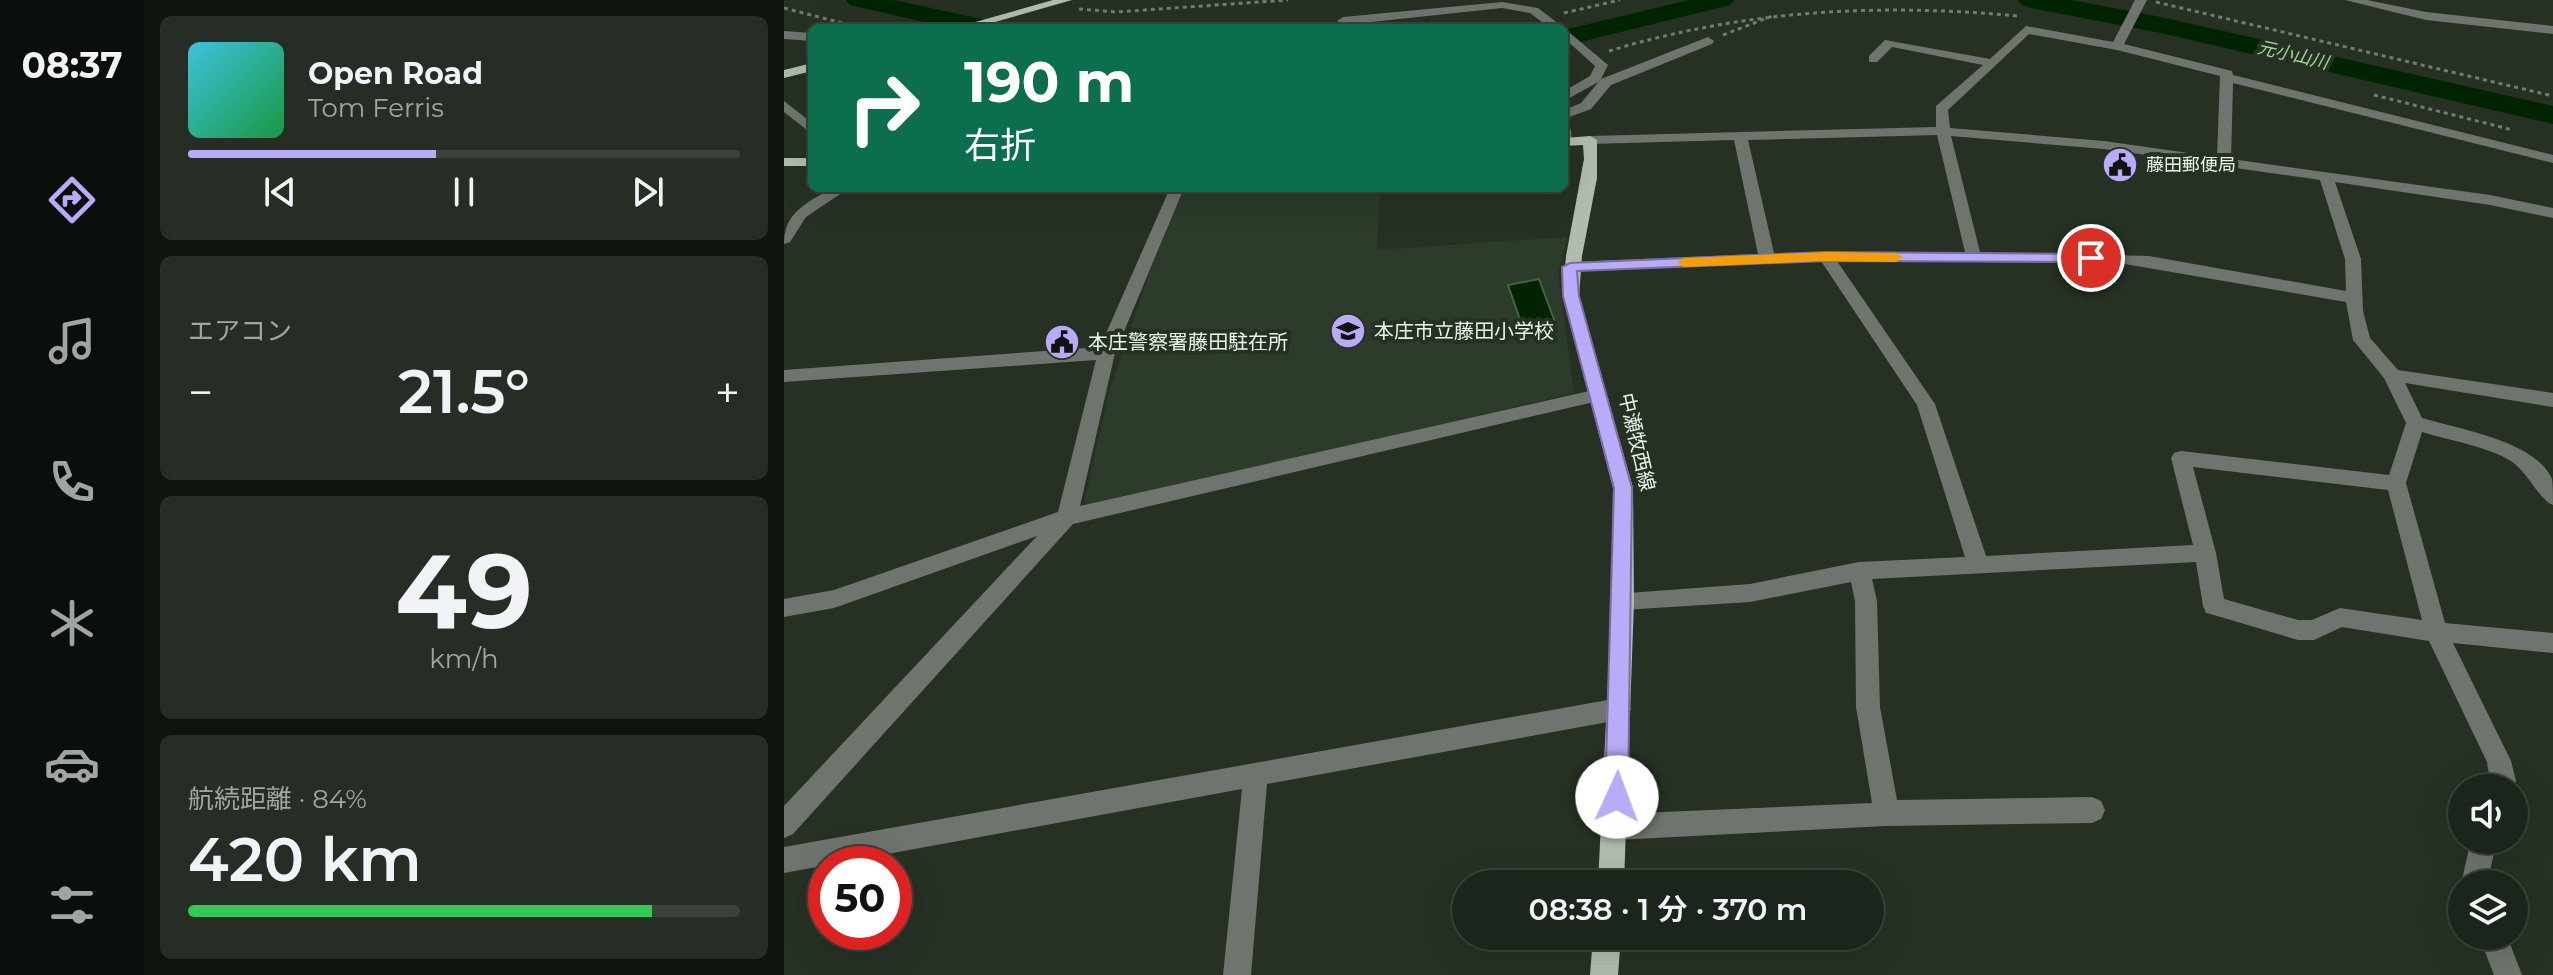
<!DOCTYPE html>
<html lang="ja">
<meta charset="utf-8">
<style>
:root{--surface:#1c251b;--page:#252d24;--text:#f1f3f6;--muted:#a0a5a3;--line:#3a423a;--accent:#b9abf7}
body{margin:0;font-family:Montserrat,"Noto Sans JP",sans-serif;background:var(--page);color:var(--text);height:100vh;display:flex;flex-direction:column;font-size:30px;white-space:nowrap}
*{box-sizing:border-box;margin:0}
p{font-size:26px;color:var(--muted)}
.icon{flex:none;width:44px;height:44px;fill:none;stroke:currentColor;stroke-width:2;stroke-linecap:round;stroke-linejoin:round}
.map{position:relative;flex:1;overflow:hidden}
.drawer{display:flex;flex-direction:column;gap:16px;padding:16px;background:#0f140f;width:640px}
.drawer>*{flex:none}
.hud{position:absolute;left:24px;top:24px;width:760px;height:168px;border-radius:12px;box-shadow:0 8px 32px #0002,0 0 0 2px var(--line);background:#0b6e4f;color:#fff;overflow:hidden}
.fabs{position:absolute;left:1664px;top:774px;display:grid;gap:16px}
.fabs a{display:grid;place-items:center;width:80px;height:80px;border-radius:50%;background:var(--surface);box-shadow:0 8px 32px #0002,0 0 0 2px var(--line);font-size:40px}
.speed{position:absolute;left:24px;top:846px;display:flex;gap:16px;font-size:40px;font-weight:700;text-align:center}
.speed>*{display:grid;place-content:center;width:104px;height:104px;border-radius:50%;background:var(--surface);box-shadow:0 8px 32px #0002,0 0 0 2px var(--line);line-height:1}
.speed .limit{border:12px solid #d22;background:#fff;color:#111}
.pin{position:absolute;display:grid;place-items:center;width:68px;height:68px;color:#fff;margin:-34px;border:4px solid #fff;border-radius:50%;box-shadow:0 2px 8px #0007}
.me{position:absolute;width:88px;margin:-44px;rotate:2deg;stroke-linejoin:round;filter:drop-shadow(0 0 6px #0008)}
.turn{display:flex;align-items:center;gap:28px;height:168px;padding:0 24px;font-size:36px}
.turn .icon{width:104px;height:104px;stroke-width:2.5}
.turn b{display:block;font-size:56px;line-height:68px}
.big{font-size:60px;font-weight:600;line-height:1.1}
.drawer .card{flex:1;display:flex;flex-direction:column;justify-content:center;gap:12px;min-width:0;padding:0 28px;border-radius:12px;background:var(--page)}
.drawer .dial{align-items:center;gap:0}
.dial b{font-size:104px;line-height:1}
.song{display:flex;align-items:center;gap:24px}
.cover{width:96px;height:96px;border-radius:12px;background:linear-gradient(135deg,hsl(190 70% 55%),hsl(140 70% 35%))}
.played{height:8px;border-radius:4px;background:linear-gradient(90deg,var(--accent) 45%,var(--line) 45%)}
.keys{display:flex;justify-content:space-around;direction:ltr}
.heat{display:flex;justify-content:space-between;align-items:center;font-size:44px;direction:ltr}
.charge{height:12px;border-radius:6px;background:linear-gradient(90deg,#34c759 84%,var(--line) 0)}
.trip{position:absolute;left:668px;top:870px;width:432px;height:80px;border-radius:40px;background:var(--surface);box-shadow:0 8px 32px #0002,0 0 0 2px var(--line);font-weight:600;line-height:80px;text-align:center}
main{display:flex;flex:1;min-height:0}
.menu{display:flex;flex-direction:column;width:144px;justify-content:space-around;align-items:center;background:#0b0f0b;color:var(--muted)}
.menu .icon{width:56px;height:56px}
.menu .selected{color:var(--accent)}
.menu b{font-size:36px;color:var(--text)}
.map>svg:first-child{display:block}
.built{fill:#2c3b2a}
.water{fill:#002400;stroke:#466246;stroke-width:2}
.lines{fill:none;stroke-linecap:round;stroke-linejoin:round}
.river{fill:#002400;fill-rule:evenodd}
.path{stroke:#717b6f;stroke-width:3;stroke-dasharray:4 4;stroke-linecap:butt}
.minor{fill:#6f756e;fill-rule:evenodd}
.major{fill:#b1bcaf;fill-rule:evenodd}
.route{fill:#b9abf7;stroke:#786fa1;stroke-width:2}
.slow{fill:#f59e0b}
.labels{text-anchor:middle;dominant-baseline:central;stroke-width:8;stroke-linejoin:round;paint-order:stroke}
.far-water-label{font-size:18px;font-style:italic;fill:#9cd895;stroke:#263124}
.far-poi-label{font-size:18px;fill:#ebf3ea;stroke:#263124;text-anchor:start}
.poi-label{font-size:20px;fill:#ebf3ea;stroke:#263124;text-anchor:start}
.street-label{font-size:20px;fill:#ebf3ea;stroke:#263124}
</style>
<main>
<nav class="menu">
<b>08:37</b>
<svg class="icon selected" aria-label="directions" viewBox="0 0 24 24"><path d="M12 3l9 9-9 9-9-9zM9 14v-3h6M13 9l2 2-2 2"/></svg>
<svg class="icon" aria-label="music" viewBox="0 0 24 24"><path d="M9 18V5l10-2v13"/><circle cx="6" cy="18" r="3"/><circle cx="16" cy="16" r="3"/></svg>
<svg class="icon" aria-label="phone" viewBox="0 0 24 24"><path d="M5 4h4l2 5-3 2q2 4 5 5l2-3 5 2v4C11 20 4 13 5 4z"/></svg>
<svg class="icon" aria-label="climate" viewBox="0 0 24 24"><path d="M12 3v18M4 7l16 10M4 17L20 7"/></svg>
<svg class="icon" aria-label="car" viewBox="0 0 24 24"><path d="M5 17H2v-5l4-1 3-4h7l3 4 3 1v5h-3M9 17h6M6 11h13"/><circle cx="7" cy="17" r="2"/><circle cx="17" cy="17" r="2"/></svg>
<svg class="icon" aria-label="filters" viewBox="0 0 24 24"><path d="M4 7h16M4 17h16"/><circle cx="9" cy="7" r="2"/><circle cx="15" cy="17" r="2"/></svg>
</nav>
<section class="drawer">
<div class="card">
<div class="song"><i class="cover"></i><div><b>Open Road</b><p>Tom Ferris</p></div></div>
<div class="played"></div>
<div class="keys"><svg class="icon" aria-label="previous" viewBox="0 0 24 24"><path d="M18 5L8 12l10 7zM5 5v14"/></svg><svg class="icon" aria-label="pause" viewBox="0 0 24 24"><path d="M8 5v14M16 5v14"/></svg><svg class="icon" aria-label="next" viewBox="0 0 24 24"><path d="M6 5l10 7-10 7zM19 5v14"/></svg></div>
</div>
<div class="card"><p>エアコン</p>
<div class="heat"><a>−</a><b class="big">21.5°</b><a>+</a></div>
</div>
<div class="card dial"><b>49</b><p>km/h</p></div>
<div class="card"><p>航続距離 · 84%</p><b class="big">420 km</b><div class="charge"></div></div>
</section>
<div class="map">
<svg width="1769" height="975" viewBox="0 0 1769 975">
<rect width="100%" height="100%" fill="#263124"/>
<path class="built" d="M400 188H596L593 250 783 237 774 273 790 393 309 506 300 503 326 389 366 272Z"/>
<path class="water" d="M755 279 772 325 740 331 724 285Z"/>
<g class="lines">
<path class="river" d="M62 0H110L211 22 215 28H166L66 5Z
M905 0H950L946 5 780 46V30Z
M1234 0H1287L1377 17 1769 106V124L1377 33 1247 8 1238 5Z"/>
<path class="path" d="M1372 2 1769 96
M0 8 78 28
M295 9 332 12 504 0
M780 13 836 0
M939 35 991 15
M825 51C960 10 1094 3 1234 16
M1590 95 1729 130"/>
<path class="minor" d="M1351 0H1363L1340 44 1448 71 1449 75 1769 155V163L1449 83 1447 159 1706 195 1769 208V218L1706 205 1551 182 1577 259 1579 311 1586 338 1614 370 1769 393V407L1621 383 1638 418C1674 429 1752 441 1768 479 1769 486 1769 497 1769 505 1755 500 1744 472 1727 461 1705 447 1664 440 1638 432L1622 483 1661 623 1769 633V653L1669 643 1727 761 1732 781 1730 788H1704L1706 781 1703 762 1645 641 1558 627 1530 640H1514L1430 615 1422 613 1419 606 1412 562 1088 579 1093 601 1096 707 1113 800 1308 797 1317 801 1321 810 1317 819 1308 823 1102 826 832 840 823 836 819 827 823 818 832 814 1088 803 1072 707 1071 601 1067 582 966 602 839 610 831 608 828 601 831 594 966 584 1075 562 1181 557 1133 405 1037 261 786 272 778 267 786 262 974 254 950 140 806 144 799 140 806 136 1152 127V106L1199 65 1108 47 1093 62H1085V56L1101 40 1206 59 1242 26 1329 42ZM1245 34 1333 50 1436 76 1433 157 1320 141 1166 128 1164 110ZM1153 135 1181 252 990 253 964 140ZM1167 136 1320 149 1536 180 1561 259 1562 291 1365 256 1196 252ZM1053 261 1335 263 1562 302 1569 340 1600 378 1622 423 1605 475 1397 451 1390 453 1387 458 1409 545 1202 556 1151 404ZM1409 467 1604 490 1638 620 1556 608 1528 620H1514L1440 599 1432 553Z
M1561 0H1583L1642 12 1769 26V34L1642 20Z
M718 2 754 8 780 28H766L746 13 718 8 559 25 553 21 559 17Z
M780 28 824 65 816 81 780 101V91L806 76 811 66 780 38Z
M0 31 28 33V41L0 39Z
M924 37 930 41 928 44 827 85 807 109 780 119V110L797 103 817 79Z
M0 101 28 123V134L0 112Z
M780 126 787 130 788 145H780Z
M48 188H65L22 217 6 242 0 244C0 212 23 203 48 188Z
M386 188H400L331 353 296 506 814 389 823 395 814 401 289 524 9 834 0 838V806L253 536 50 608 0 617V599L50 590 274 512 312 360 0 382V370L316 347Z
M835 698 843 701 847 709 843 717 835 720 483 784 467 975H439L458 789 0 873V847Z
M1687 840H1713L1703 884H1678V887L1677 884Z
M1695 936H1723L1738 975H1710Z"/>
<path class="major" d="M269 0H288L190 28H170Z
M28 63V71L0 78V70Z
M806 136 813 140V178L798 256 795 296 849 488 850 601 840 884H814L828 601 829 488 779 296 782 256 800 159 799 145 780 146V138Z
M0 158H28V166H0Z
M809 936H837L834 975H806Z"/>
</g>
<path class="route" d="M1042 252 1307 254 1314 258 1307 262 1042 261 793 271 795 296 848 488 844 797 841 805 833 809 825 805 821 797 830 488 779 296 778 267 786 263Z"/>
<path class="slow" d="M1042 252 1112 253 1119 257 1112 262 1042 261 900 267 893 262 900 258Z"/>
<defs>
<g id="civic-disc" transform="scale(1.8)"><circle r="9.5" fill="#b9abf7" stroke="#263124"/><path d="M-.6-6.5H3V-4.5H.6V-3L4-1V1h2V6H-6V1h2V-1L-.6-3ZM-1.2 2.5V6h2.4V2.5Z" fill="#111"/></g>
<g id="school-disc" transform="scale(1.8)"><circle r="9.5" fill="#b9abf7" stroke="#263124"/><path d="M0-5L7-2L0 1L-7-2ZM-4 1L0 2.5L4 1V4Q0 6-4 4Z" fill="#111"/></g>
</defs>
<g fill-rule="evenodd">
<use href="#civic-disc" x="1336" y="165"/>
<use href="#school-disc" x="564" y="331"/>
<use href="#civic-disc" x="278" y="342"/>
</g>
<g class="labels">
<g class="far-water-label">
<text transform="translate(1509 55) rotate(13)">元小山川</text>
</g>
<g class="far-poi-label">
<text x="1362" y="165">藤田郵便局</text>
</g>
<g class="poi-label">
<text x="590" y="331">本庄市立藤田小学校</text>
<text x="304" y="342">本庄警察署藤田駐在所</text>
</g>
<g class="street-label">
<text transform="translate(853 442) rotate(77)">中瀬牧西線</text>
</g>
</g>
</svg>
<div class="fabs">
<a><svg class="icon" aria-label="sound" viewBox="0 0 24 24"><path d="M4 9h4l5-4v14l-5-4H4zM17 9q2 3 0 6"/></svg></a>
<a><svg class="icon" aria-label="layers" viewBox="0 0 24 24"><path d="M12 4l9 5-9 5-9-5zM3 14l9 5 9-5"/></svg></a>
</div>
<div class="speed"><div class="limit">50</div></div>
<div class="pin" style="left:1307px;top:258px;background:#d93025"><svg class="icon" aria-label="arrive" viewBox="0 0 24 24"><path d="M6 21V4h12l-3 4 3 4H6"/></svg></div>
<svg class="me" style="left:833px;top:797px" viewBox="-20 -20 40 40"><circle r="19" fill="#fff"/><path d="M0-13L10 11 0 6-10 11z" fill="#b9abf7"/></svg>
<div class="trip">08:38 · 1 分 · 370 m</div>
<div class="hud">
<div class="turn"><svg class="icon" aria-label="right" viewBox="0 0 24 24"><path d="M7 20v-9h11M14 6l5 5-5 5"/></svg><div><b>190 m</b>右折</div></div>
</div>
</div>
</main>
